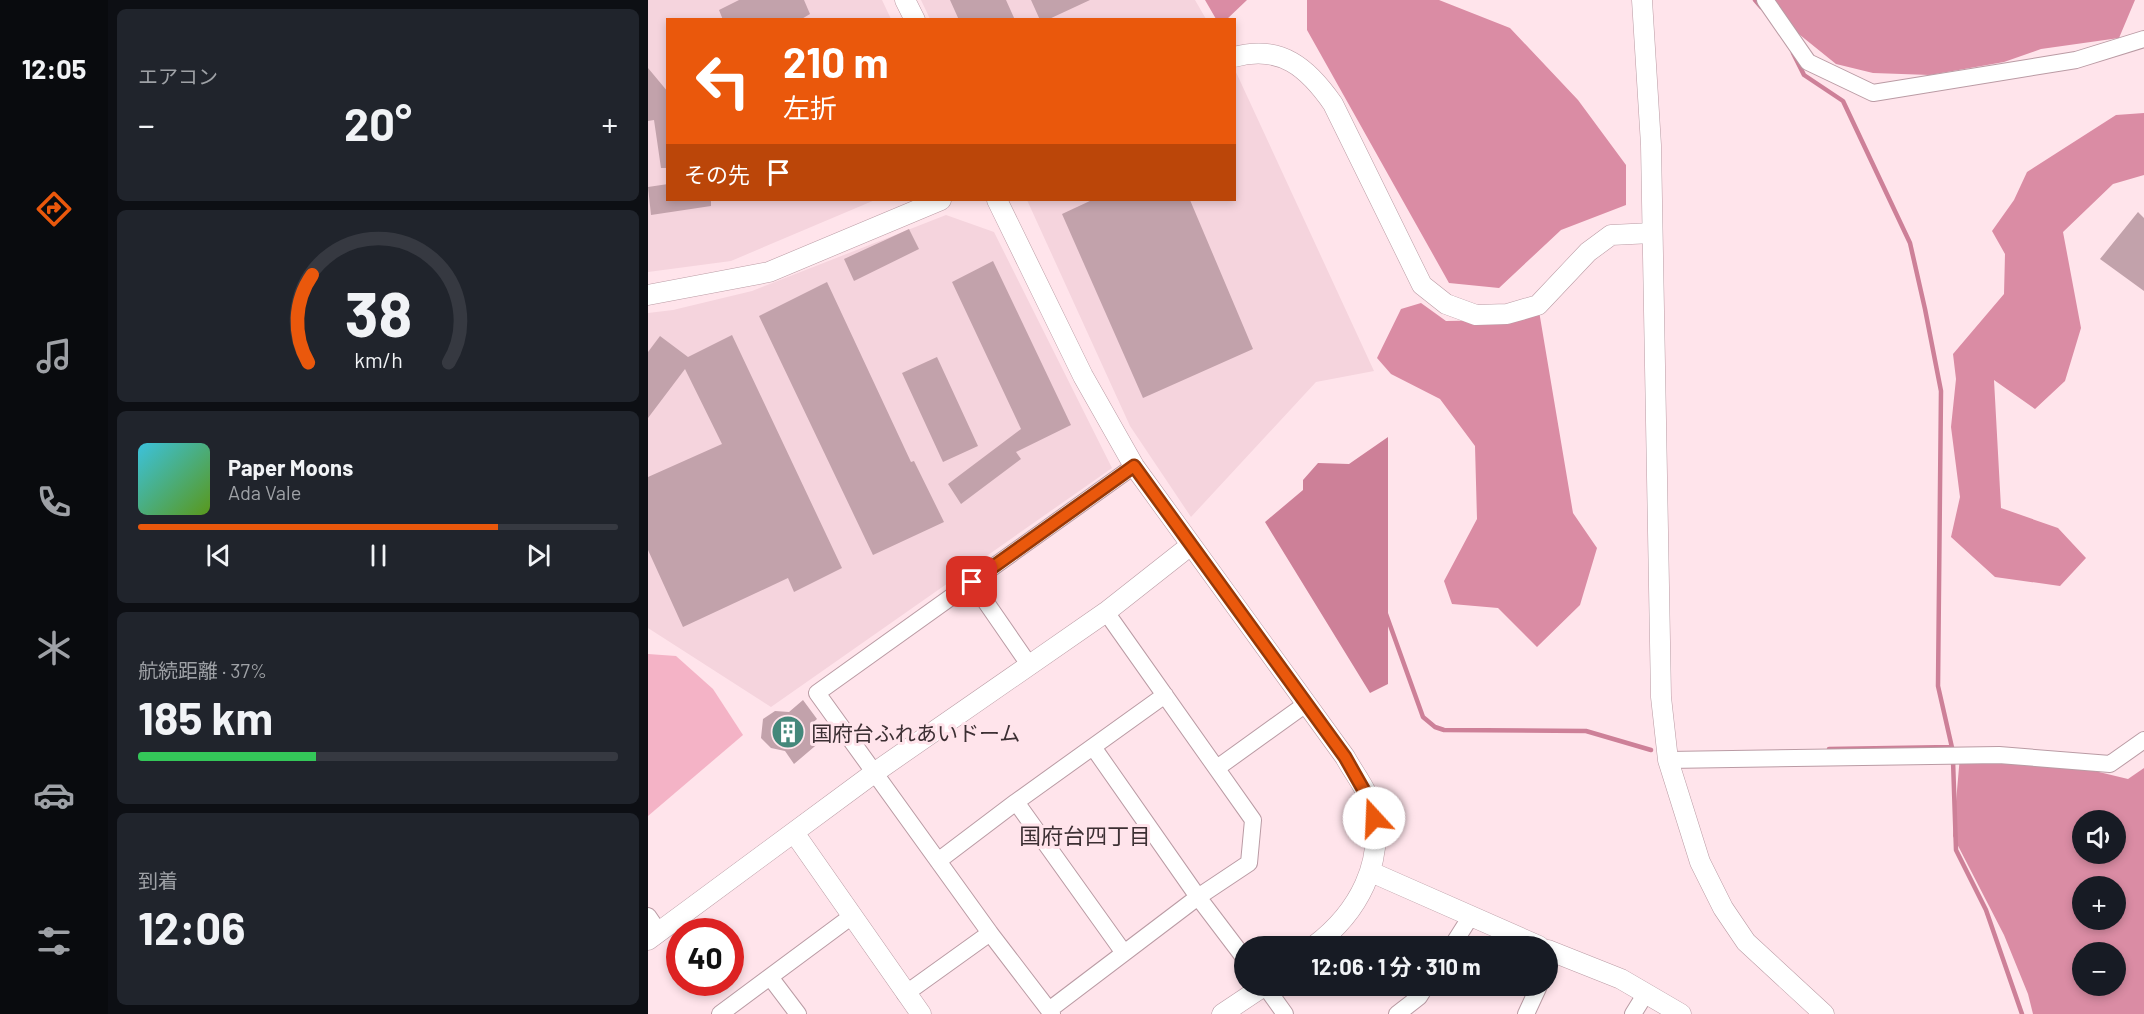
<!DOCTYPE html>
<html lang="ja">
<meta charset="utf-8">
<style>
:root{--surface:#171b24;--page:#20242c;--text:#f1f3f6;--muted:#9ea1a6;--line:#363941;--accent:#ea580c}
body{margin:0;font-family:Barlow,"Noto Sans JP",sans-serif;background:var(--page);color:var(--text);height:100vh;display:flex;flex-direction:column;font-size:22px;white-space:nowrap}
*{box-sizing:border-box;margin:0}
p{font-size:20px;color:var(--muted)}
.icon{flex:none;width:33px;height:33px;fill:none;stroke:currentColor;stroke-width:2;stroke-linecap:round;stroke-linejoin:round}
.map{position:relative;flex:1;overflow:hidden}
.sheet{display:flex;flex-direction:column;gap:9px;padding:9px;background:#0d0f14;width:540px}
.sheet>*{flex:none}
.guide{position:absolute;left:18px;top:18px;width:570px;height:183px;border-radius:0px;box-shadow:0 3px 9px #0003;background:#ea580c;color:#fff;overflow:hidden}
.buttons{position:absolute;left:1424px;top:810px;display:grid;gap:12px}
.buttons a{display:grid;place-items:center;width:54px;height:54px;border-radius:50%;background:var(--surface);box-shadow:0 3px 9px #0003;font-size:30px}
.speed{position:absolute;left:18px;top:918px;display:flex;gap:12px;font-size:30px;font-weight:700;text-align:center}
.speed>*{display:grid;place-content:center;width:78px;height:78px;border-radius:50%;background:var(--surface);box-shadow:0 3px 9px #0003;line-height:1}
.speed .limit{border:9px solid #d22;background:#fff;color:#111}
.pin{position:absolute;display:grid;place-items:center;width:51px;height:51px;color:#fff;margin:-26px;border-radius:12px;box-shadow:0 3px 9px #0006}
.me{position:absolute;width:66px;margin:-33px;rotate:340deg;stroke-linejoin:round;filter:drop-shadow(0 0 4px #0008)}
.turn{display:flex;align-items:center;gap:21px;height:126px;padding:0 18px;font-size:27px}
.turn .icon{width:78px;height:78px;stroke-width:2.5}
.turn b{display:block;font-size:42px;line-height:51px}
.then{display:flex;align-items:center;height:57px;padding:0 18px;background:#0003;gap:12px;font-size:22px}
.big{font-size:45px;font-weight:700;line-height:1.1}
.sheet .widget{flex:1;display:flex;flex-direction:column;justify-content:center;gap:9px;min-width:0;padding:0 21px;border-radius:9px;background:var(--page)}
.sheet .dial{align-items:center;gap:0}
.dial svg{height:156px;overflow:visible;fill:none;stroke:var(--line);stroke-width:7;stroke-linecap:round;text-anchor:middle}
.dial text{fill:var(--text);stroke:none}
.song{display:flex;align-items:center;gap:18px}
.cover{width:72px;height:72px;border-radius:9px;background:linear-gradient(135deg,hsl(190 70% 55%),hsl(90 70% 35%))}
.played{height:6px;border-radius:3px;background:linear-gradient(90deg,var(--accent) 75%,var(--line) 75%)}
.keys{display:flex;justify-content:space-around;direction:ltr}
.heat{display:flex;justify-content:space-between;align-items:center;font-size:33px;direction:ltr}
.charge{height:9px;border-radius:4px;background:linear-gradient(90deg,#34c759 37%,var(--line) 0)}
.trip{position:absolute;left:586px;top:936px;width:324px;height:60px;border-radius:30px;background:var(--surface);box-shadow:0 3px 9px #0003;font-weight:700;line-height:60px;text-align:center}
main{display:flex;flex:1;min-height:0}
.menu{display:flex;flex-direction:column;width:108px;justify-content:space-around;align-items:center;background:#090b0e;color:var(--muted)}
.menu .icon{width:42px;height:42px}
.menu .selected{color:var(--accent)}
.menu b{font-size:27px;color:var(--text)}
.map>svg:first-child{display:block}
.built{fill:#f5d4dd}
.green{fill:#f4b3c6}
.forest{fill:#da8ca4;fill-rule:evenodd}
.water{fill:#cd8098}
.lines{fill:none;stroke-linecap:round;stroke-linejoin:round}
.stream{stroke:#cd8098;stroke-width:4.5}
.building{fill:#c2a2ab}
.minor-casing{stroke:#ba9ba4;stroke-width:18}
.tertiary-casing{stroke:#ba9ba4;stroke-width:21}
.minor{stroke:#fff;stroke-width:16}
.tertiary{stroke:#fff;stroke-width:20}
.route-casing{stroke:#983908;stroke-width:15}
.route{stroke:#ea580c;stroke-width:10}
.labels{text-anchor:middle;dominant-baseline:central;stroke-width:6;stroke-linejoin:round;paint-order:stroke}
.poi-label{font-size:21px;fill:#3c2f33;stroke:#ffe4eb;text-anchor:start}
.neighbourhood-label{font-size:22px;fill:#3c2f33;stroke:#ffe4eb}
</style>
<main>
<nav class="menu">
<b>12:05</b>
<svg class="icon selected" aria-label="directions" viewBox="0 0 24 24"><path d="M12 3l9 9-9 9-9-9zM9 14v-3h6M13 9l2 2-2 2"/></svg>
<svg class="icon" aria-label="music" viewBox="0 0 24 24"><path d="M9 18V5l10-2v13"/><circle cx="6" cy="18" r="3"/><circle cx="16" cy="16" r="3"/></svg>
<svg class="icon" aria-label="phone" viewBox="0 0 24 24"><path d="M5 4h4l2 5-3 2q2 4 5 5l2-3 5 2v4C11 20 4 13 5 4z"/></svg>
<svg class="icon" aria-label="climate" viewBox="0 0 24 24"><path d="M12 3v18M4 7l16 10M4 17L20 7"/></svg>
<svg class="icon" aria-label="car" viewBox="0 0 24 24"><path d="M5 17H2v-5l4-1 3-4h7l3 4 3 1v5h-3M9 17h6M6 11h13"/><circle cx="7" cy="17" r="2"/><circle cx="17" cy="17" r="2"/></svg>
<svg class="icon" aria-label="filters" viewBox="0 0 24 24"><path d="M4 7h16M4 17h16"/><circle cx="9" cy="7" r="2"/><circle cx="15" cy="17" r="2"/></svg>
</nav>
<section class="sheet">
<div class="widget"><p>エアコン</p>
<div class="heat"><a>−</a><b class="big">20°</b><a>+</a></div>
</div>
<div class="widget dial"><svg viewBox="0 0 100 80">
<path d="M14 69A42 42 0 1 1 86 69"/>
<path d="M14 69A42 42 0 0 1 16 24" stroke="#ea580c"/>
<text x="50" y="56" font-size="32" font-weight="700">38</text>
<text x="50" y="72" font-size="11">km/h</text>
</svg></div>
<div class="widget">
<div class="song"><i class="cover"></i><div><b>Paper Moons</b><p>Ada Vale</p></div></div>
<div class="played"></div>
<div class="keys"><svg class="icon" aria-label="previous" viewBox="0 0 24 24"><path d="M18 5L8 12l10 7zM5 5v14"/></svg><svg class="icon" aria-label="pause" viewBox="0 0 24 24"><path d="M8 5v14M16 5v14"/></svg><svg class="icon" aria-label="next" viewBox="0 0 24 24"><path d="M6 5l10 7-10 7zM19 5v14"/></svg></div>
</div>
<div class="widget"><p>航続距離 · 37%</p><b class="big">185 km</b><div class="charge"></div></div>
<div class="widget"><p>到着</p><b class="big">12:06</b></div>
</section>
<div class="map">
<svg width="1496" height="1014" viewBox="0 0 1496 1014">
<rect width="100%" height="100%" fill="#ffe4eb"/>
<path class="built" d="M0 0H234L243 19 20 20V200H227L83 261 0 272Z
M273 0H547L558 19H282Z
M587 70 726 371 668 382 543 517 482 426 379 200H586Z
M298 215 346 232 464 468 123 707 0 628V313L25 310 104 291Z"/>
<path class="green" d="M0 654 28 656 65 689 95 735 0 816Z"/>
<path class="forest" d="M557 0H599L578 20 568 19Z
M659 0H791L862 28 930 100 978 165V205L913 230 851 288 801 283 659 30Z
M1119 0H1487L1471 38 1393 49 1356 62 1282 75 1225 73 1188 64 1152 35Z
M1496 113V175L1465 184 1415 232 1433 328 1417 381 1387 409 1346 380 1353 508 1410 528 1438 558 1412 586 1347 577 1303 537 1312 497 1303 427 1308 379 1305 354 1356 294 1357 254 1344 231 1366 200 1379 172 1468 115Z
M773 303 798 321 854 320 891 311 925 513 949 548 932 605 889 647 850 608 804 604 796 581 829 519 827 446 792 399 743 374 729 358 753 309Z
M1351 748 1480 779 1496 768V1014H1385L1380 994 1356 935 1305 836 1312 756ZM1434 820H1467V854H1434ZM1434 886H1467V920H1434ZM1434 952H1467V986H1434Z"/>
<path class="water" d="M740 437V684L722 693 617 522 655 490V480L670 463 701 464Z"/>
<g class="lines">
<path class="stream" d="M1107 0 1113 7
M1145 53 1156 75 1195 101 1262 243 1277 309 1293 391 1290 686 1305 752
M738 614 775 717 787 727 796 730 938 731 1003 750
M1181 749 1304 747
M1305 760 1308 850 1338 910 1374 1014"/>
</g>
<path class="building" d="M91 0H156L162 14 152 20H75L71 10Z
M302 0H358L367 20H311Z
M383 0H442L399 20H392Z
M0 68 20 92V168H13L6 120 0 121Z
M20 184V200H63V206L3 215 0 187Z
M444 200H542L605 349 495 398 414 214Z
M1490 212 1496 218V291L1452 259Z
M261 229 271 249 206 281 196 259Z
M345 261 423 425 368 452 373 459 313 504 300 484 373 429 304 282Z
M179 282 263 462 266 461 296 522 225 555 111 316Z
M84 335 194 568 146 592 140 578 35 627 0 550V477L74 444 37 369 0 418V352L12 336 40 357Z
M289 357 330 446 295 462 254 373Z
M155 700 169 719 162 725 173 741 146 764 137 751 123 748 113 738 115 719 127 711 141 712Z"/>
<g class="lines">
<g class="minor-casing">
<path id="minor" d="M1117 0 1160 62 1225 93 1428 60 1496 39
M324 582 382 666
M445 747 550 897 597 959
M1020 760 1351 755 1462 764 1496 740
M569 768 658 704
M368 802 476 953
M290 861 368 802 517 695
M0 916 11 932
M804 946 823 916
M122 977 150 1014
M617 986 637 1014
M257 994 342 933
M401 1010 550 897 601 863 605 820 458 612
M72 1014 204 916
M404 1014 342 933 169 693 486 466
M749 1014 771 997 778 986
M878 1014 891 986
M985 1014 998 993"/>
</g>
<g class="tertiary-casing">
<path id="tertiary" d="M257 0 267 20
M994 0 1003 145 1013 697 1020 760 1052 862 1075 908 1098 942 1176 1014
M586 57C633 44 660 68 685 104L774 285 798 304 828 315 859 314 890 305 940 252 963 235 1004 233
M349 200 435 376 486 466 697 757C705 772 719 789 724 806 738 862 710 913 666 946
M0 295 121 272 293 200
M147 834 273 1014
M723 872 891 946
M0 940 226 773 458 612 543 545
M900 950 973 979 1033 1014
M574 1014 616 986"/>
</g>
<use href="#minor" class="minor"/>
<use href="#tertiary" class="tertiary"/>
</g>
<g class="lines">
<g class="route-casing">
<path id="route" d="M324 582 486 466 697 757 723 803 726 818"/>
</g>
<use href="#route" class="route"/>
</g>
<defs>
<g id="building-disc" transform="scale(1.725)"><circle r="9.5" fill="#44887b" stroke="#ffe4eb"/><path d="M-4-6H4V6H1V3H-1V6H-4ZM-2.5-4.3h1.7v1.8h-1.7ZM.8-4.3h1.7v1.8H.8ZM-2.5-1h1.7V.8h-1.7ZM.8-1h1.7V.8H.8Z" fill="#fff"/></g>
</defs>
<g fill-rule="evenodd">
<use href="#building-disc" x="140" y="732"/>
</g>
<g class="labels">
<g class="poi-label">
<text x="163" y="732">国府台ふれあいドーム</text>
</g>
<g class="neighbourhood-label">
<text x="437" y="835">国府台四丁目</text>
</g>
</g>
</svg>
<div class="buttons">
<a><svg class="icon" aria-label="sound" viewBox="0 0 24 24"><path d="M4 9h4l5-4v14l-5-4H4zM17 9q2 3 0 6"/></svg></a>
<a>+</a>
<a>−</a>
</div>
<div class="speed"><div class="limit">40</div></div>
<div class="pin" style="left:324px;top:582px;background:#d93025"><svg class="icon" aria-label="arrive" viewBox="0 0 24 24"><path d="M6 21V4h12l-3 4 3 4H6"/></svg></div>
<svg class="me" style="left:726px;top:818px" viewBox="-20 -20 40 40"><circle r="19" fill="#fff"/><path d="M0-13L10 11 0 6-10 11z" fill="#ea580c"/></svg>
<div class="trip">12:06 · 1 分 · 310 m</div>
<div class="guide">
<div class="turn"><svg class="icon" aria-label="left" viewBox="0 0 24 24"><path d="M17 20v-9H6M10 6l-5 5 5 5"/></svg><div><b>210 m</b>左折</div></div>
<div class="then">その先<svg class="icon" aria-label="arrive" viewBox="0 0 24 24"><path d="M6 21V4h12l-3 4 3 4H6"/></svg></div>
</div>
</div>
</main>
